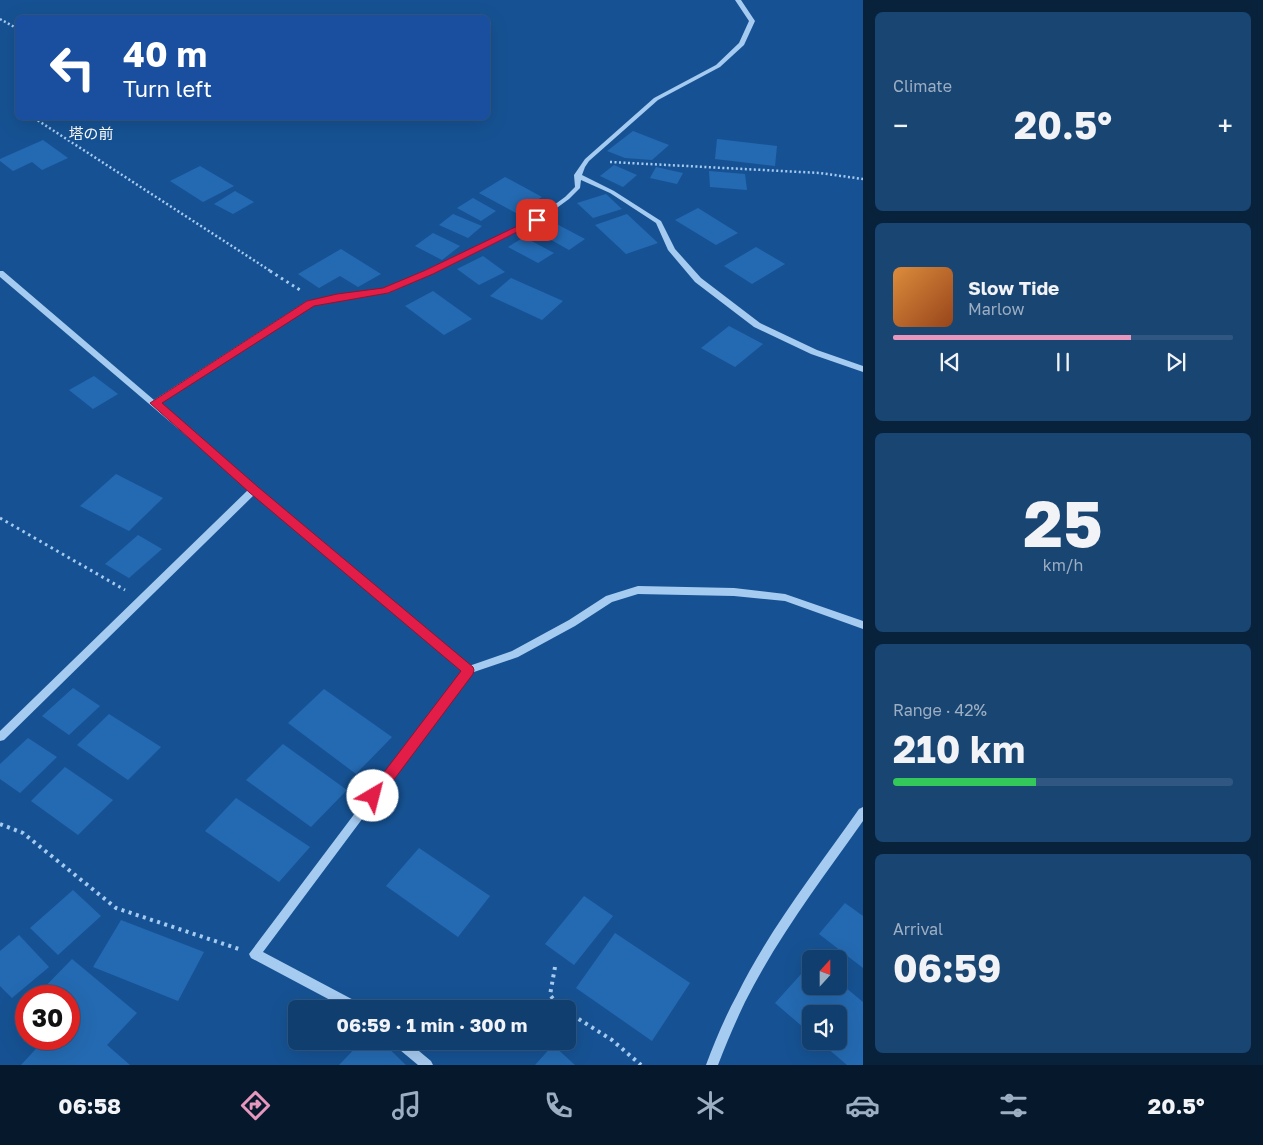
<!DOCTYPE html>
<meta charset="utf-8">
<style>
:root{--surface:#103e6e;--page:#194573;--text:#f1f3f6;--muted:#9caec2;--line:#305781;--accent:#e797bd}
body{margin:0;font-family:"Golos Text","Noto Sans JP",sans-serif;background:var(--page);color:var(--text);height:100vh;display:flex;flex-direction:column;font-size:19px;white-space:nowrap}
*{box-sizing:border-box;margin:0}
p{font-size:16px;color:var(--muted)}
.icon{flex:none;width:28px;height:28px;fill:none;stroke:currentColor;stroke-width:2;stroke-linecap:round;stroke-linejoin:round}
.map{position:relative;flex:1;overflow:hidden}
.details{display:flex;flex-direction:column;gap:12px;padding:12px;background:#09223c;width:400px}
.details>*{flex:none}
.hud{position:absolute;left:15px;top:15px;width:475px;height:105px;border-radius:8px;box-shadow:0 5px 20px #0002,0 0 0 1px var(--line);background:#1a4fa0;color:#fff;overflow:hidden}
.needle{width:32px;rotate:21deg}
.buttons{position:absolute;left:802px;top:950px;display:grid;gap:10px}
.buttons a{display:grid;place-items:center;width:45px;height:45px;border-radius:8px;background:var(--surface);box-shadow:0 5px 20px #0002,0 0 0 1px var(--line);font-size:25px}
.speed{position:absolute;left:15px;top:985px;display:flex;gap:10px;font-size:25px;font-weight:700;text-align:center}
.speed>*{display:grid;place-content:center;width:65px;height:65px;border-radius:50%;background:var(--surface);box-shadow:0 5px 20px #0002,0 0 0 1px var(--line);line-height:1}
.speed .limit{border:8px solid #d22;background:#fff;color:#111}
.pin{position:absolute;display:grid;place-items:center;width:42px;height:42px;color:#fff;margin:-21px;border-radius:10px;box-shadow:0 2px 8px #0006}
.me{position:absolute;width:55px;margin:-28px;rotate:37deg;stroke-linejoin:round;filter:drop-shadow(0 0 4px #0008)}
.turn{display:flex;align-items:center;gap:18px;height:105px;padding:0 25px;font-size:22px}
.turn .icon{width:65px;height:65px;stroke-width:2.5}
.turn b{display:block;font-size:35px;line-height:42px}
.big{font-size:38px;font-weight:700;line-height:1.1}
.details .widget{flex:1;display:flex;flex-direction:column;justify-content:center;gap:8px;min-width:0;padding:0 18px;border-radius:8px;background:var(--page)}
.details .dial{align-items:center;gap:0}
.dial b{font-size:65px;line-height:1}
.song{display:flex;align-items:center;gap:15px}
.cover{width:60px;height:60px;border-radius:8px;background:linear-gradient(135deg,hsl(30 70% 55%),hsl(20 70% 35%))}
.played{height:5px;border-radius:2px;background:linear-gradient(90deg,var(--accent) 70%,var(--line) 70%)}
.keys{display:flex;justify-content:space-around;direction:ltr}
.heat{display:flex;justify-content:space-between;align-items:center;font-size:28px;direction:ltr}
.charge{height:8px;border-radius:4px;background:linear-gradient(90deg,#34c759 42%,var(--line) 0)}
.trip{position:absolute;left:288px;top:1000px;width:288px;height:50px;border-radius:8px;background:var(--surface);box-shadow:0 5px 20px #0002,0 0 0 1px var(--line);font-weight:700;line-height:50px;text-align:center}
.tabs{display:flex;height:80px;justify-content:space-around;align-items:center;background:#06192c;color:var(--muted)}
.tabs .icon{width:35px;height:35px}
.tabs .selected{color:var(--accent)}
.tabs b{font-size:22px;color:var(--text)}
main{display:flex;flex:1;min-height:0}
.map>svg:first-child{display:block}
.building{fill:#246ab2}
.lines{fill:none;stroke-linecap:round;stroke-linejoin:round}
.path-far2{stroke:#a6cbf1;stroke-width:2.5;stroke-dasharray:2 2.5;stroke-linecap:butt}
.path-far1{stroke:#a6cbf1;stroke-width:3;stroke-dasharray:2.5 4;stroke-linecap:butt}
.path{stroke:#a6cbf1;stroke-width:4;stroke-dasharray:3 4.5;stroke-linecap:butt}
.minor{fill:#a6cbf1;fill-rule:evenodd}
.route{fill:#e11d48;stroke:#92132f}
.labels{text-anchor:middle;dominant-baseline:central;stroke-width:5;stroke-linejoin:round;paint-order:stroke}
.far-quarter-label{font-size:15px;fill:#fff;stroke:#165293}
</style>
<main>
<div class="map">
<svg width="863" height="1065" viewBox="0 0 863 1065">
<rect width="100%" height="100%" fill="#165293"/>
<path class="building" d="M633 131 669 145 652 160 625 158 607 151Z
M717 139 777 146 775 166 715 159Z
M43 140 68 158 42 170 32 162 13 171 0 161V159Z
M614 165 637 175 623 187 600 176Z
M200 166 234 186 203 202 170 181Z
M656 167 683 173 677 184 650 178Z
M709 171 745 174 747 190 710 187Z
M505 177 542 197 516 213 479 193Z
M235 191 254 202 233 214 214 204Z
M606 194 622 209 593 218 577 203Z
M473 198 496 211 481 221 457 208Z
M698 208 738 233 716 245 675 220Z
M453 214 482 226 468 238 439 225Z
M627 214 658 243 626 254 595 225Z
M551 221 585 239 569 250 535 231Z
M433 233 460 246 442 260 415 246Z
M524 237 554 253 538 263 508 247Z
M756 247 785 264 752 284 724 266Z
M341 249 381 274 358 287 340 276 319 288 298 274Z
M483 256 505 272 479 285 457 269Z
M511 278 563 301 542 320 490 296Z
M433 291 472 319 444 335 405 306Z
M729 326 763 344 735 367 701 348Z
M94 376 118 394 93 409 69 390Z
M116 474 163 498 129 531 80 506Z
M138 535 162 549 129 578 105 564Z
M73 688 100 706 69 735 42 716Z
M324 689 392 737 356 774 288 723Z
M109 714 161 747 128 780 77 745Z
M28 738 57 757 20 793 0 779V764Z
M283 744 347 790 311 827 246 780Z
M65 767 113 800 78 835 31 801Z
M236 798 310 847 279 882 205 831Z
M419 848 490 896 458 937 386 886Z
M73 890 101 916 58 955 30 928Z
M584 896 613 916 574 965 545 944Z
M845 903 863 916V968L819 934Z
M121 920 204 952 178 1001 93 967Z
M615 933 690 983 652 1041 576 988Z
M19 935 49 967 12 998 0 986V951Z
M72 959 137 1013 107 1045 130 1065H21L45 1039H69V996H36Z
M811 963V986H839V982L863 1002V1065H847L819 1041H839V1014H811V1034L775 1003Z
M362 1041H381L406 1065H339Z
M553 1045 575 1065H535Z"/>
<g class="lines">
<path class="path-far2" d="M0 19 18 29
M34 118 272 272
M610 162 820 173 863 179"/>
<path class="path-far1" d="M270 271 300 290
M0 518 125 590"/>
<path class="path" d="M0 824 23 833 116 908 239 949
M555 967 550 995 562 1009
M566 1011 612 1040 641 1065"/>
<path class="minor" d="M735 0H741L755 21 744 45 720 67 658 100 589 161 585 167 582 175 614 191 661 221 675 249 701 278 760 323 817 350 863 366V372L811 354 754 327 695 282 668 250 656 223 610 193 581 180 580 188 569 199 539 221 432 274 388 293 337 299 312 305 159 404 469 666 512 651 569 620 606 596 638 586 734 588 785 594 863 621V629L785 601 734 596 638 594 612 602 575 626 518 657 471 673 263 952 363 1005 365 1009H347L251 958 249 954 462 671 255 494 4 740 0 741V731L249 489 0 277V271H3L154 400 307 301 337 295 384 289 426 270 535 219 565 197 575 187 574 175 585 159 654 98 716 65 739 43 749 21Z
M863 807V821C822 879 777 938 745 1002 735 1023 726 1044 718 1065H706C715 1041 725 1017 737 995 770 928 817 869 859 809Z
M392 1041H407L431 1061 433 1065H418L394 1045Z"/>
</g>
<path class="route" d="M534 218 541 220 433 274 388 293 314 306 162 403 258 487 473 667 474 670 473 674 378 801H369L367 796 369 792 461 671 250 493 150 403 307 301 337 294 383 288 426 270Z"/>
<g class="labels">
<g class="far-quarter-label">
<text x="91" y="133">塔の前</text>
</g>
</g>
</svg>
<div class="buttons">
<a><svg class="needle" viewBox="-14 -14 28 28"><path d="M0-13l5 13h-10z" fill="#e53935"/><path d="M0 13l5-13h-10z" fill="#9caec2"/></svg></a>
<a><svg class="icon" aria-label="sound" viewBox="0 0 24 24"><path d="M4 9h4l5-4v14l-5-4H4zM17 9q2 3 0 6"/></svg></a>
</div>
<div class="speed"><div class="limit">30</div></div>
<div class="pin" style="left:537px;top:220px;background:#d93025"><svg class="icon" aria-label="arrive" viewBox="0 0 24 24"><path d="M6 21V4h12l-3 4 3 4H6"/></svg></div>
<svg class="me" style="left:373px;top:796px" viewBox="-20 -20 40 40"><circle r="19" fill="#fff"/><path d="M0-13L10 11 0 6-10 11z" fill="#e11d48"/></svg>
<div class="trip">06:59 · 1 min · 300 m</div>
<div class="hud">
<div class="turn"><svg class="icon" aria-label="left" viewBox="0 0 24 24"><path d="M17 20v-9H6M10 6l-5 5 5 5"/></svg><div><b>40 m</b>Turn left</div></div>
</div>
</div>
<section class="details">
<div class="widget"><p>Climate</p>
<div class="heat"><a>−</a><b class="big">20.5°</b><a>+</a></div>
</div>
<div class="widget">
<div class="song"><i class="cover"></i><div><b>Slow Tide</b><p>Marlow</p></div></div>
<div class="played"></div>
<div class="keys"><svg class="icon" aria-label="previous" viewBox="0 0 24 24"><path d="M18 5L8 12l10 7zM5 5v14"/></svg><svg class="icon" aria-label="pause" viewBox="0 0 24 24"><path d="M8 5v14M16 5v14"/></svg><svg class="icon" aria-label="next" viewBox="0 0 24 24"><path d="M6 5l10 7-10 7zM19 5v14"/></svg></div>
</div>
<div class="widget dial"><b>25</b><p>km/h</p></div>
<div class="widget"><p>Range · 42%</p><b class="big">210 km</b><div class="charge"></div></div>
<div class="widget"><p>Arrival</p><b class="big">06:59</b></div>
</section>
</main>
<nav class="tabs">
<b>06:58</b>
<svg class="icon selected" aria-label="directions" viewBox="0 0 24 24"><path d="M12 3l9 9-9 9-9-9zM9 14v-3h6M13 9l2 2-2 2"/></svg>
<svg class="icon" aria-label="music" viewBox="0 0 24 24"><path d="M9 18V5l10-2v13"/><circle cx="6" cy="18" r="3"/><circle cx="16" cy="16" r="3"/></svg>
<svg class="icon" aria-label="phone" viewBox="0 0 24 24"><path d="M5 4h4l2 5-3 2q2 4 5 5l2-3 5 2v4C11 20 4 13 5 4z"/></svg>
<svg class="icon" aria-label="climate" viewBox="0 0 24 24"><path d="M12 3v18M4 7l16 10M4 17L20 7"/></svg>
<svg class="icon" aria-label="car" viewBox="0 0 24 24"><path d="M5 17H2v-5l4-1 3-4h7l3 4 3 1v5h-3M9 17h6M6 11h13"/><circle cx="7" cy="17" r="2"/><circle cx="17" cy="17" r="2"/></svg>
<svg class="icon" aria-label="filters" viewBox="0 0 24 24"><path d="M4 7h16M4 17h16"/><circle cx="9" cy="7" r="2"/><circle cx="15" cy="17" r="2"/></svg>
<b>20.5°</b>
</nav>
